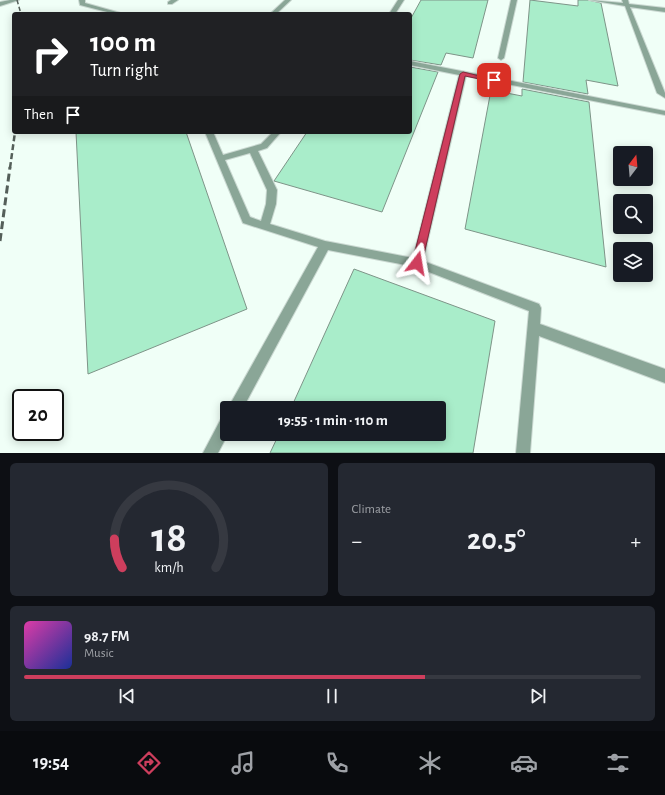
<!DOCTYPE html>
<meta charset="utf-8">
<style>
:root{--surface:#171b24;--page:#242831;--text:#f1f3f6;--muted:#9ea1a6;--line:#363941;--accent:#ce3e5d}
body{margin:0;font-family:"Alegreya Sans",sans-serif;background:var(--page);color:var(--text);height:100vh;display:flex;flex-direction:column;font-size:15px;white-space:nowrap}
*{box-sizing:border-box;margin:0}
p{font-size:13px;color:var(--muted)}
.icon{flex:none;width:22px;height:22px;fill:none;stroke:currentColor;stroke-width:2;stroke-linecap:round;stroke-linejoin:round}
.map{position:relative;height:453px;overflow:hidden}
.sheet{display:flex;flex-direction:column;gap:10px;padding:10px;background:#0d0f14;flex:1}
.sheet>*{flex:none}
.hud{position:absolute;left:12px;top:12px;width:400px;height:122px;border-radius:4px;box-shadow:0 2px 10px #0003;background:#202124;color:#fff;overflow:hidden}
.needle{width:26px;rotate:16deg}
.buttons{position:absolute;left:613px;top:146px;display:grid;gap:8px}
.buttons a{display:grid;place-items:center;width:40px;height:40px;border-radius:4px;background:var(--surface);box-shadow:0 2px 10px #0003;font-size:20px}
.speed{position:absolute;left:12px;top:389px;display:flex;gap:8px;font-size:20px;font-weight:700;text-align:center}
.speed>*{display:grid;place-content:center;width:52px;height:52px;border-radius:50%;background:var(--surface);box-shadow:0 2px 10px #0003;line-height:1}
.speed .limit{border:2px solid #111;border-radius:6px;background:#fff;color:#111}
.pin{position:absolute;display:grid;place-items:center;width:34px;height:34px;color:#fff;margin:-17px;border-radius:8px;box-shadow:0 2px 6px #0006}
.me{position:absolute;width:44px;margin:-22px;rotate:14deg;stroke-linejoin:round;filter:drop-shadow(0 0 3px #0008)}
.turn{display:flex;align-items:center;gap:14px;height:84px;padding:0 12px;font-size:18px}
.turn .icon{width:52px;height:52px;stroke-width:2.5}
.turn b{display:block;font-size:28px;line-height:34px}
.then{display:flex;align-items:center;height:38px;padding:0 12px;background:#0003;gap:8px;font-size:15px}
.big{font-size:30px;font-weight:600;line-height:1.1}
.sheet .card{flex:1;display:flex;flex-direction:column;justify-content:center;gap:6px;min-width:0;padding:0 14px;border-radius:6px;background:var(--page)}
.sheet .dial{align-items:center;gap:0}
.dial svg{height:104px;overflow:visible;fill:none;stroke:var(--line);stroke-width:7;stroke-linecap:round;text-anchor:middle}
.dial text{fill:var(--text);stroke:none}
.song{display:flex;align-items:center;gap:12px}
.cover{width:48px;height:48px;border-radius:6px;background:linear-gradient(135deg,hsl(320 70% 55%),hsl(230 70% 35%))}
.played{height:4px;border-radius:2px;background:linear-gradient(90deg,var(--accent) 65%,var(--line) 65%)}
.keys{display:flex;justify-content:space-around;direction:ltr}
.heat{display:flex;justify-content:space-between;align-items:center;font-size:22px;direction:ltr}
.sheet .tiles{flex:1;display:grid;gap:10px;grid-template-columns:1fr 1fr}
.card:last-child{grid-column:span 2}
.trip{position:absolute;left:220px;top:401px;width:226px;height:40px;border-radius:4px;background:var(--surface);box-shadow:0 2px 10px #0003;font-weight:600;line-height:40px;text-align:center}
.menu{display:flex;height:64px;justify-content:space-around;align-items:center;background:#090b0e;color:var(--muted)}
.menu .icon{width:28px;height:28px}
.menu .selected{color:var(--accent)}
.menu b{font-size:18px;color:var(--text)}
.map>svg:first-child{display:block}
.building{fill:#a9edca;stroke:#7e9488}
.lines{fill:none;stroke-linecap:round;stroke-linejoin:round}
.minor-casing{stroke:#cbd9d2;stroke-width:2}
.minor{fill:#8aa697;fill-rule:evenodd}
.rail-far2{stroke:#545f59;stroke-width:1.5;stroke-dasharray:4.5 2.5;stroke-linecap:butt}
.rail-far1{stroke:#545f59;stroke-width:2.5;stroke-dasharray:6 3;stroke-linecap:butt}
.rail{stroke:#545f59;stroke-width:3;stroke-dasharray:8 4;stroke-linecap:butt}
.route{fill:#ce3e5d;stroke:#86283c}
</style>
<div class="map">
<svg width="665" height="453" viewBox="0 0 665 453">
<rect width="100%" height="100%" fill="#f0fff7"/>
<path class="building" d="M421 0H488L473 58 446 53 441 65 410 60V20Z
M530 0 578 6V0H588L601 3 618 86 586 80 588 94 523 82Z
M410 67 438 72 382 212 274 181 307 132H410Z
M522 89 589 102 606 267 465 229 491 90 522 96Z
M76 132H186L247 309 88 374Z
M354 269 495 321 473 453H270L279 434H439V408H291Z"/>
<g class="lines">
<g class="minor-casing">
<path id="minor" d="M10 0H19L0 6V2Z
M79 0H85V3L124 14H115L80 5Z
M171 0H178L172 4H168V2Z
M285 0H291L276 14H270Z
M398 0H404L395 14H389Z
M511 0H517L504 58 501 60 498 58Z
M589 0 623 3 622 0H628L629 4 665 8V12L630 7 665 93V98L657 93 625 6Z
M410 61 665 111V115L466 76 423 261 539 304 541 308 540 324 665 369V383L539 336 530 453H516L529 311 416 267 328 250 243 408H228L318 247 243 223 205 132H213L223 155 261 144 273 132H281L267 148 258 151 277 190 276 204 270 224 325 241 413 258 459 75 410 65ZM250 153 267 190 266 204 261 221 250 217 225 160Z
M227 415V434H228L218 453H203L222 417Z"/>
</g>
<use href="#minor" class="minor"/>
<path class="rail-far2" d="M17 0 21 14"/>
<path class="rail-far1" d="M10 168 15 132"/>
<path class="rail" d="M0 241 10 167"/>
</g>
<path class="route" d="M463 72 497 80 494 82 465 76 422 263 421 266 417 267 414 266 412 263 460 74Z"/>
</svg>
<div class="buttons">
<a><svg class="needle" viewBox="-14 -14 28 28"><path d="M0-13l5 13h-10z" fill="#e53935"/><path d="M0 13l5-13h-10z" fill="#9ea1a6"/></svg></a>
<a><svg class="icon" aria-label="search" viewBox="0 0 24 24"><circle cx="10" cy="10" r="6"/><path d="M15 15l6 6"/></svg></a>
<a><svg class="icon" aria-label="layers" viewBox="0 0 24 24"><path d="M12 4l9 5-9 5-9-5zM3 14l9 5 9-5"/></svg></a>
</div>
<div class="speed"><div class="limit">20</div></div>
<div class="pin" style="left:494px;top:80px;background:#d93025"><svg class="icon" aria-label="arrive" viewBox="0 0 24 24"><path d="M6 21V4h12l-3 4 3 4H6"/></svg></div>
<svg class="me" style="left:417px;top:263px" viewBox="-20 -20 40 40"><path d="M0-17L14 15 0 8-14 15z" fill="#ce3e5d" stroke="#fff" stroke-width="4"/></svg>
<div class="trip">19:55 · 1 min · 110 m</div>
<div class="hud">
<div class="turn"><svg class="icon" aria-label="right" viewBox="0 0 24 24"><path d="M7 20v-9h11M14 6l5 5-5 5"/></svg><div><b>100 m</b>Turn right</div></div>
<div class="then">Then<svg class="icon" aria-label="arrive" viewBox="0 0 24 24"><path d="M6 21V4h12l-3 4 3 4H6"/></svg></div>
</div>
</div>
<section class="sheet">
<div class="tiles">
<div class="card dial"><svg viewBox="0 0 100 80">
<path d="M14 69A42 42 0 1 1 86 69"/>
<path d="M14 69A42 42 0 0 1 8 47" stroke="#ce3e5d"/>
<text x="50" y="56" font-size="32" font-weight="700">18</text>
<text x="50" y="72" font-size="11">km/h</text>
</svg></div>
<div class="card"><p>Climate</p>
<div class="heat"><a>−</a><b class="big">20.5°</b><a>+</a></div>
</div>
<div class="card">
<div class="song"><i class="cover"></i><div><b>98.7 FM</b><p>Music</p></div></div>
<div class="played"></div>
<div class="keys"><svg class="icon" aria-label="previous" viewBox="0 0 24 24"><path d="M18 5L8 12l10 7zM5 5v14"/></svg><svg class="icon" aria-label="pause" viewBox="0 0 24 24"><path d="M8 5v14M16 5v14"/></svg><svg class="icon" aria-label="next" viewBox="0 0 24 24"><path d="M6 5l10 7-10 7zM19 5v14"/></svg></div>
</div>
</div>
</section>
<nav class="menu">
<b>19:54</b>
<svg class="icon selected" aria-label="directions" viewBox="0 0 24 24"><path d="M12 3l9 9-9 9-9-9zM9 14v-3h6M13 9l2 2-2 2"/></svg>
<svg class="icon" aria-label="music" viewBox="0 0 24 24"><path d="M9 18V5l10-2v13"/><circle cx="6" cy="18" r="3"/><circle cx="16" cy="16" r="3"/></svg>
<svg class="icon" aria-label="phone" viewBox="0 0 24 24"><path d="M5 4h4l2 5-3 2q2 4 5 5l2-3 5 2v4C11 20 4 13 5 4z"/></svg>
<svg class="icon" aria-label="climate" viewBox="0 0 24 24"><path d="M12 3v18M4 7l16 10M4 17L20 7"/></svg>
<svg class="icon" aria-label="car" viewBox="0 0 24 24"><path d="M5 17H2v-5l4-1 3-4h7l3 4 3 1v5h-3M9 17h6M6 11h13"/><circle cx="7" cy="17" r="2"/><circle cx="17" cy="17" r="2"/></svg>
<svg class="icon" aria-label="filters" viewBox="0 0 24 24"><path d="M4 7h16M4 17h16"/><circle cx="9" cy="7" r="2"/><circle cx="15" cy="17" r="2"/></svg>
</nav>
